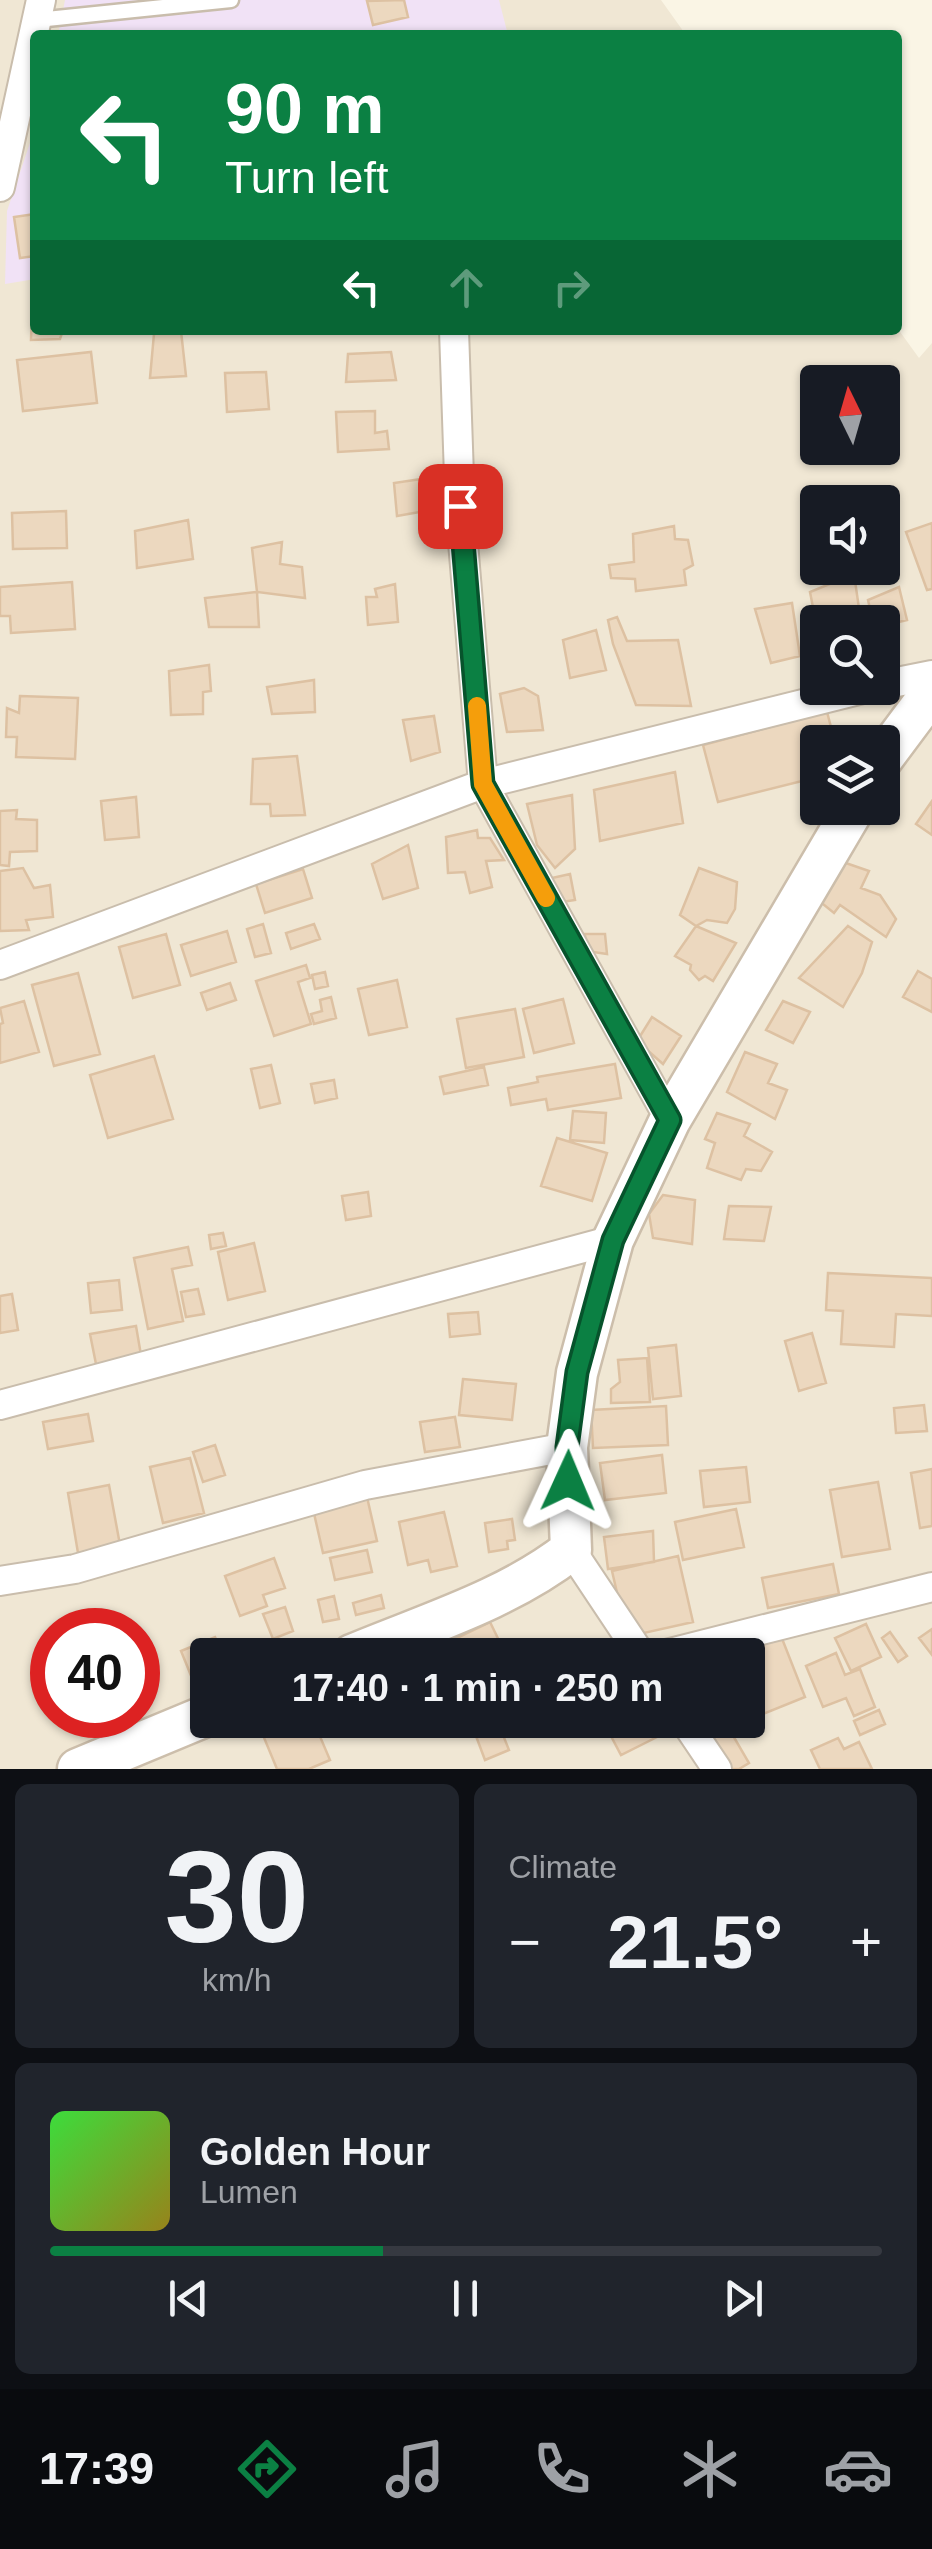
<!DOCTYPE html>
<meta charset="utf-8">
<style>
:root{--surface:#171b24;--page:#20242c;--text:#f1f3f6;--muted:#9ea1a6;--line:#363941;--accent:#0b8043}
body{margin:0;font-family:Arial,sans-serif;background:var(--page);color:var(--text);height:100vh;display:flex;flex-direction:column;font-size:38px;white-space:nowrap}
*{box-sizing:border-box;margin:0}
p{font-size:32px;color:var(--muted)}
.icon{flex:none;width:55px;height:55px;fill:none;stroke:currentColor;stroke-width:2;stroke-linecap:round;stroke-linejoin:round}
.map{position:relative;height:1769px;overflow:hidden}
.details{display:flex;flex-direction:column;gap:15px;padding:15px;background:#0d0f14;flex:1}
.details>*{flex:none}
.banner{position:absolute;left:30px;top:30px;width:872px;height:305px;border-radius:10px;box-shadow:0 2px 8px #0004;background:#0b8043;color:#fff;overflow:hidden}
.needle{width:65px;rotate:355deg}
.fabs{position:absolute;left:800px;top:365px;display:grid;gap:20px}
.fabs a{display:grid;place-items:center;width:100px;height:100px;border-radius:10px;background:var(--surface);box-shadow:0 2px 8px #0004;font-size:50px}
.speed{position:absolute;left:30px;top:1608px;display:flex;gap:20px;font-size:50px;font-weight:700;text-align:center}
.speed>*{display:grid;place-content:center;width:130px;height:130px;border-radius:50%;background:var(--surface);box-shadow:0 2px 8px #0004;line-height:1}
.speed .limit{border:15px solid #d22;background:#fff;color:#111}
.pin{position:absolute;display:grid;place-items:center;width:85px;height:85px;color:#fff;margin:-42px;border-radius:20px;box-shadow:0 5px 15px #0006}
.me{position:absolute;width:110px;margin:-55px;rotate:1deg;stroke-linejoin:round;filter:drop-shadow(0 0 8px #0008)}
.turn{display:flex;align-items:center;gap:35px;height:210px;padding:0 30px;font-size:45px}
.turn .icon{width:130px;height:130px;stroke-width:2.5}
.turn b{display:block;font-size:70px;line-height:85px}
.lanes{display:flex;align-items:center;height:95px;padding:0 30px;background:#0003;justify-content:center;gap:50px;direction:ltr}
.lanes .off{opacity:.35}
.big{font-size:75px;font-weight:600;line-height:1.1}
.details .card{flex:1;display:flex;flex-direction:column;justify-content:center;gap:15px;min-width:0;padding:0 35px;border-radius:15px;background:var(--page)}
.details .dial{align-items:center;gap:0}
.dial b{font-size:130px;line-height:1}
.song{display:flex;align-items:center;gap:30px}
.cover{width:120px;height:120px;border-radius:15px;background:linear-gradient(135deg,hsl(120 70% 55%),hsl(50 70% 35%))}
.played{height:10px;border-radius:5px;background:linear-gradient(90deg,var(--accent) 40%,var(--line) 40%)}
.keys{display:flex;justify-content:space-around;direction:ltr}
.heat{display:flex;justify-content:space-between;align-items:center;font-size:55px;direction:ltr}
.details .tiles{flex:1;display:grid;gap:15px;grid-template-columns:1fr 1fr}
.card:last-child{grid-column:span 2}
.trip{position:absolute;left:190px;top:1638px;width:575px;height:100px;border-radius:10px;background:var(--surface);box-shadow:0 2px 8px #0004;font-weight:600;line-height:100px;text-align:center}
.dock{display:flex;height:160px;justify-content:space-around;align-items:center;background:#090b0e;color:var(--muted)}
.dock .icon{width:70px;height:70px}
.dock .current{color:var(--accent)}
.dock b{font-size:45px;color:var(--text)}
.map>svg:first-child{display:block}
.residential{fill:#f0e7d4;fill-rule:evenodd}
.education{fill:#f1e2f6}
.building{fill:#ecd8bf;stroke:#ddc1a2;stroke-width:2.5}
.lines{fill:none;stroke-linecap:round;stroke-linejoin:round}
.lane-casing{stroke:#c9bdac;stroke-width:19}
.street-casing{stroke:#c9bdac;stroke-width:32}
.secondary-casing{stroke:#ccbeab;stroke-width:45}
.lane{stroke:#fff;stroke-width:14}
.street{stroke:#fff;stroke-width:28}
.secondary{stroke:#fff;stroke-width:40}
.route-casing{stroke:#07532c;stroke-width:25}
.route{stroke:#0b8043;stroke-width:18}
.slow{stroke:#f59e0b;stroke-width:18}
</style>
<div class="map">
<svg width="932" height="1769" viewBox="0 0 932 1769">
<rect width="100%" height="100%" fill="#faf5e5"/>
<path class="residential" d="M0 0H661L686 35H35V330L898 329 919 358 932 343V1769H0ZM818 382H882V448H818ZM818 502H882V568H818ZM818 622H882V688H818ZM818 742H882V808H818ZM52 1630H138V1715H52ZM208 1655H748V1720H208Z"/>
<path class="education" d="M65 0H499L508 35H58Z
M35 128V279L5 284 7 211Z"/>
<path class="building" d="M404 0 408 17 373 25 367 1Z
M35 214V256L20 258 14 217Z
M32 312H35V330H63L60 339 31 340Z
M181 331 186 376 150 378 154 334Z
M91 352 97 403 23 411 17 360Z
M391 352 396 380 346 382 348 354Z
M266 372 269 409 227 412 225 373Z
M375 411V433L387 431 389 449 338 452 336 412Z
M428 478 431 510 397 516 394 483Z
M66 511 67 548 13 549 12 513Z
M188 520 193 559 137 568 135 531Z
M932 523V589L927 590 906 532Z
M674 526 675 539 688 540 693 565 684 570 686 585 636 591 635 579 611 578 609 565 634 562 633 534Z
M282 542 280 564 302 567 305 598 257 592 252 548Z
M854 574 861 622H818V633L810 592Z
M72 582 75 629 11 633 10 616H0V587Z
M395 584 398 622 368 625 366 597H377L375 589Z
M899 587 907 620 882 626V622H873L868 600Z
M257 592 259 627H209L205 598Z
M792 603 800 656 771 663 755 609Z
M617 617 627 641 678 640 691 706 636 705 613 644 608 620Z
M596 630 606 670 570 678 563 640Z
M209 665 211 691 203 692V714L171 715 169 671Z
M314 680 315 712 272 714 267 687Z
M524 688 538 696 543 730 507 732 500 694Z
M20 696 78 698 75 759 16 757 17 737H6L7 708 19 713Z
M827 712 835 742H818V777L718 802 703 745Z
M434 716 440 752 411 761 403 720Z
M297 756 305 815 271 816 270 804H251L253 759Z
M675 772 683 823 600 841 594 790Z
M572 795 575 849 555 868 537 845 527 804Z
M136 797 139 837 105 840 101 801Z
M932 801V835L916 824Z
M17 810 16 819 37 820V851L10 852 9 866 0 865V811Z
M477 830 478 838H490L504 860 486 861 492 887 470 893 465 872 448 873 446 837Z
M408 845 418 888 383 899 372 864Z
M840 861 869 871 861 888 880 895 896 919 886 937 840 905 834 913 818 900Z
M23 868 34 888 50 885 53 917 26 920 29 930 0 931V871Z
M699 868 737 882 735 909 727 923 707 920 696 926 680 915Z
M303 869 312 898 265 913 256 884Z
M570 874 575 900 555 903 552 878Z
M263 924 271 953 255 957 247 929Z
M314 924 320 939 291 949 286 933Z
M696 926 736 943 713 981 705 976 699 980 690 970 691 965 675 956Z
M848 926 872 942 862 973 843 1007 799 978Z
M227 931 236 962 191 976 181 945Z
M166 934 180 985 133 998 119 947Z
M585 934H605L607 954 586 951Z
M306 965 310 978 298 982 311 1024 274 1036 256 981Z
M918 971 932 979V1012L903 997Z
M325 972 328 986 315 989 312 975Z
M78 973 100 1054 54 1066 32 985Z
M397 980 407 1027 369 1035 358 989Z
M230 983 236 1000 207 1010 201 993Z
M331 997 336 1018 314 1024 311 1014 322 1011 320 1000Z
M563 999 574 1043 534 1053 523 1009Z
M24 1001 39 1052 0 1063V1024L3 1023 0 1008Z
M783 1001 810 1012 793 1043 766 1030Z
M515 1009 524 1057 466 1068 457 1019Z
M652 1017 681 1036 663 1064 637 1041Z
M745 1052 777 1064 768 1083 787 1090 775 1119 727 1092Z
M154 1056 173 1119 108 1138 90 1075Z
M615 1064 621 1098 548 1110 546 1099 511 1105 508 1088 538 1082 537 1077Z
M271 1065 280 1103 260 1108 251 1069Z
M484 1067 488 1085 444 1094 440 1077Z
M334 1080 337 1098 315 1103 311 1084Z
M573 1111 606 1113 604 1143 570 1140Z
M717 1113 750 1124 744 1136 772 1152 761 1171 746 1169 741 1180 707 1168 715 1143 705 1139Z
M557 1138 607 1153 592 1201 541 1186Z
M368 1192 371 1216 346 1220 342 1196Z
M663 1195 695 1200 692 1244 653 1238 649 1214Z
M729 1206 771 1207 764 1241 724 1239Z
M223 1233 226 1246 211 1249 209 1235Z
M254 1243 265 1291 228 1300 218 1252Z
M188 1247 192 1265 172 1269 183 1321 148 1329 134 1258Z
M828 1273 932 1278V1316L896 1314 894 1347 841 1344 843 1311 826 1310Z
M119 1280 122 1310 91 1313 88 1283Z
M198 1289 204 1314 186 1317 181 1292Z
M12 1294 18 1330 0 1333V1296Z
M478 1312 480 1334 450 1337 448 1314Z
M136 1326 142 1361 97 1369 90 1334Z
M812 1333 826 1383 799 1391 785 1341Z
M676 1345 681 1396 653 1399 648 1348Z
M647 1358 650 1402 611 1403V1389L620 1382 618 1360Z
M463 1379 516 1384 512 1420 459 1415Z
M924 1405 927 1431 896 1433 894 1408Z
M666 1406 668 1445 593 1448 591 1410Z
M88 1414 93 1441 48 1449 43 1422Z
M455 1417 460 1447 425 1452 420 1422Z
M215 1445 225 1475 203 1482 193 1452Z
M662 1455 666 1493 605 1500 600 1463Z
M190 1458 204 1513 163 1523 150 1467Z
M746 1467 750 1502 704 1507 700 1471Z
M932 1469V1526L920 1528 911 1473Z
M878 1482 890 1549 842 1557 830 1490Z
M109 1485 120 1545 78 1553 68 1493Z
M367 1497 377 1541 323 1553 313 1509Z
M736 1509 744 1547 683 1560 675 1522Z
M444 1512 457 1566 431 1572 428 1560 408 1565 399 1522Z
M512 1519 515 1540 507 1541 508 1549 489 1552 485 1523Z
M653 1531 654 1562 608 1569 604 1537Z
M367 1550 372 1572 335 1580 330 1558Z
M678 1556 693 1622 644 1633 629 1618 618 1597 612 1571Z
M274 1558 285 1588 263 1595 267 1606 240 1616 225 1576Z
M833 1564 839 1594 768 1608 762 1578Z
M381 1595 384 1608 356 1615 353 1603Z
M334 1596 339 1619 323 1622 318 1600Z
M285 1607 293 1631 273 1639 263 1614Z
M490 1622 506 1655H444L440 1646Z
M866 1624 881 1657 851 1671 835 1638Z
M932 1629V1655L919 1638Z
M890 1632 907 1656 898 1662 882 1638Z
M781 1636 805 1697 758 1716 748 1691V1655H735Z
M215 1637 223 1655H208V1683L196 1688 181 1651Z
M836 1653 845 1675 860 1669 875 1707 854 1716 846 1698 823 1707 806 1666Z
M879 1710 885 1724 860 1735 854 1721Z
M278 1720H313L330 1760 309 1769H277L260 1728Z
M497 1720 509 1750 485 1760 473 1728Z
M649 1720 657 1737 621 1755 603 1721Z
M728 1727 749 1763 739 1769H726L707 1740Z
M838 1738 844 1749 859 1742 872 1769H820L811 1750Z"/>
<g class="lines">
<g class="lane-casing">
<path id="lane" d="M37 20 231 0"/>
</g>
<g class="street-casing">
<path id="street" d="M0 187 41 0
M454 330 460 506 483 784 670 1120
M882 685 932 675
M0 965 483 784 867 688
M0 1405 613 1240
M571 1550 641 1655
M0 1581 75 1569 365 1485 567 1447
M662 1655 932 1587
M684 1720 717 1769"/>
</g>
<g class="secondary-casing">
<path id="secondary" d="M882 759 932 692
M352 1655C426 1624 507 1600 571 1550L567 1447 577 1373 613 1240 670 1120 854 808
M78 1769 208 1715"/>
</g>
<use href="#lane" class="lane"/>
<use href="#street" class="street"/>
<use href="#secondary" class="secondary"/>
</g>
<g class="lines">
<g class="route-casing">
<path id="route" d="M460 506 483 784 670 1120 613 1240 577 1372 567 1447 568 1481"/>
</g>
<use href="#route" class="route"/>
<path class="slow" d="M477 706 483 784 546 898"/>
</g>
</svg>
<div class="fabs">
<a><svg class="needle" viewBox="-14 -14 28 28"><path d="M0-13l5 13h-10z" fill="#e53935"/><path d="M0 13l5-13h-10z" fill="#9ea1a6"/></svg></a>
<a><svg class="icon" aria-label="sound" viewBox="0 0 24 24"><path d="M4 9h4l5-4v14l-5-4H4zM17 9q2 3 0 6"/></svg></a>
<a><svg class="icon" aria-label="search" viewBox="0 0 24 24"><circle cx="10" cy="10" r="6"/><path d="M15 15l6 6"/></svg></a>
<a><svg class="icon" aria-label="layers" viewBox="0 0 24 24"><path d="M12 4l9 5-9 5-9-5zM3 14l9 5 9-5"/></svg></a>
</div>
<div class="speed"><div class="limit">40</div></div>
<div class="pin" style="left:460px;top:506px;background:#d93025"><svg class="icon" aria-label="arrive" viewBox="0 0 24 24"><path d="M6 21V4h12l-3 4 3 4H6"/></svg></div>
<svg class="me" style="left:568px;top:1481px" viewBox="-20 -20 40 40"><path d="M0-17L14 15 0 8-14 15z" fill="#0b8043" stroke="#fff" stroke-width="4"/></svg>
<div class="trip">17:40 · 1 min · 250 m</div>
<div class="banner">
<div class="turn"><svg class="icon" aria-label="left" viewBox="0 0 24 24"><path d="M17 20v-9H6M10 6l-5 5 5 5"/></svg><div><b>90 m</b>Turn left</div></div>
<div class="lanes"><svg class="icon" aria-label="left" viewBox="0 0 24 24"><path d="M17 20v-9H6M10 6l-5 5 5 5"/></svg><svg class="icon off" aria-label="ahead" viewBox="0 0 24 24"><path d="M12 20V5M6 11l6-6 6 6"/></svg><svg class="icon off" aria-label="right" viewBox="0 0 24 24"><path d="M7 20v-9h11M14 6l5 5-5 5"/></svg></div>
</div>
</div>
<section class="details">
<div class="tiles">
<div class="card dial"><b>30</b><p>km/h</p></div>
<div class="card"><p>Climate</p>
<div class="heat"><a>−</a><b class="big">21.5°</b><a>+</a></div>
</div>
<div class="card">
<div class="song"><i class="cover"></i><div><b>Golden Hour</b><p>Lumen</p></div></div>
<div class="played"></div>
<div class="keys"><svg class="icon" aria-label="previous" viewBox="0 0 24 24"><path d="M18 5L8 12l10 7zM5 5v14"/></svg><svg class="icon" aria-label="pause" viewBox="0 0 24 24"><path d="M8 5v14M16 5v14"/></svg><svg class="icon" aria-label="next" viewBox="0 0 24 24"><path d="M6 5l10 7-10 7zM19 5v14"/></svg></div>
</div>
</div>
</section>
<nav class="dock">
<b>17:39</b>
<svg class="icon current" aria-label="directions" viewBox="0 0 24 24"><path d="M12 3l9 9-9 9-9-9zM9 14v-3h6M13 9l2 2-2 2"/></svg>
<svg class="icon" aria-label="music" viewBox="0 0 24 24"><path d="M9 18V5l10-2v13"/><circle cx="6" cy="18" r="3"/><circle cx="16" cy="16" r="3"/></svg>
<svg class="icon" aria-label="phone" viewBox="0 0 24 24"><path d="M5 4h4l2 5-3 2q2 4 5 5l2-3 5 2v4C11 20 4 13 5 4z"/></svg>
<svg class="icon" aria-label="climate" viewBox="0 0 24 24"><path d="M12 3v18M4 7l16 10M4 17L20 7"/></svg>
<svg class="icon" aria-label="car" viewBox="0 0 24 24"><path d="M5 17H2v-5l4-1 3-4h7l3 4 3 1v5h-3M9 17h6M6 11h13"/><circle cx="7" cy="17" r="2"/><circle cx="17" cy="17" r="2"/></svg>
</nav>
